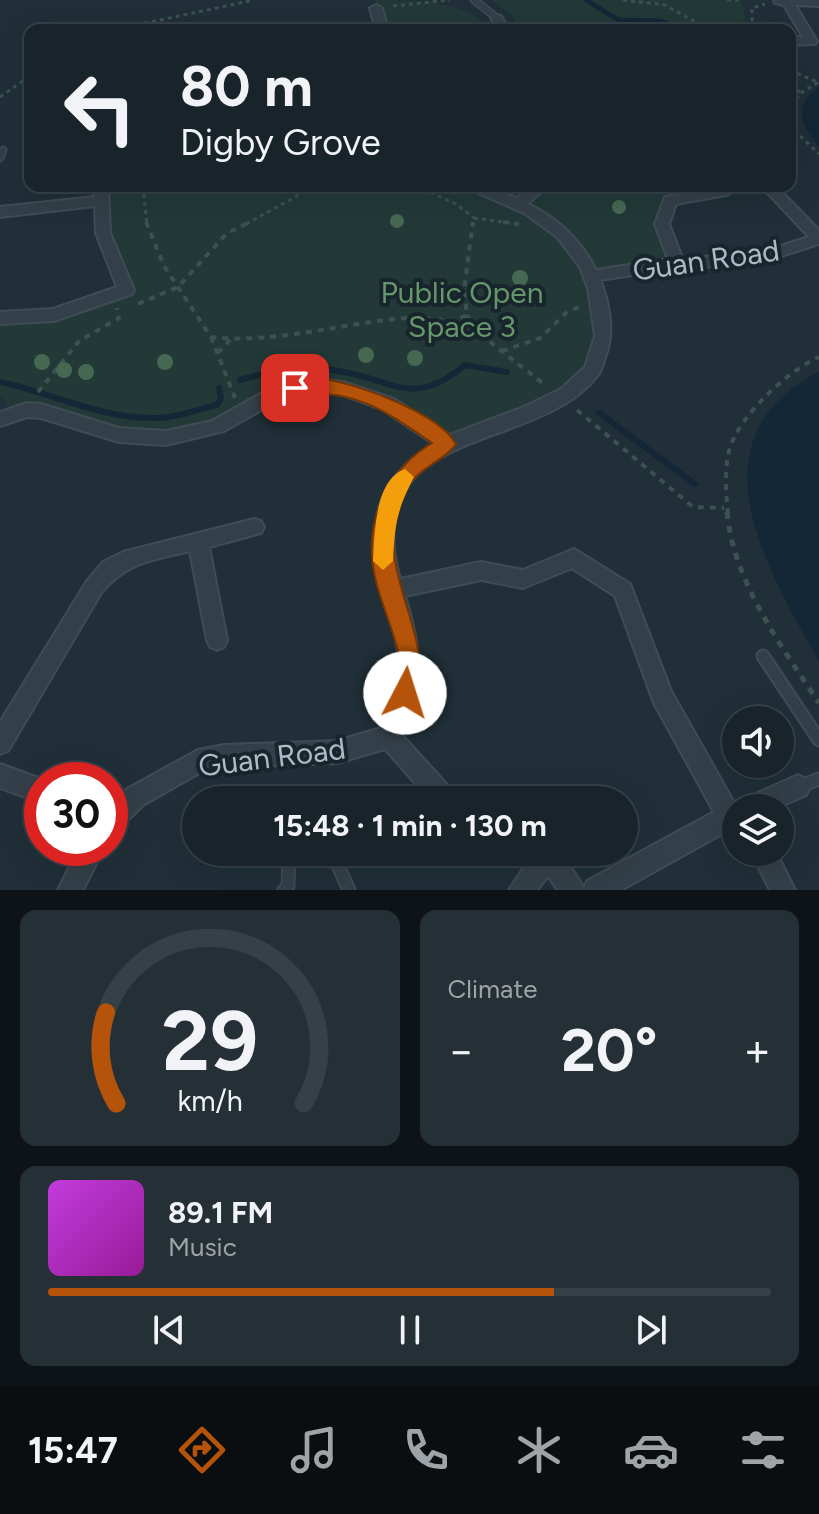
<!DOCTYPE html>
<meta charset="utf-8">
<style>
:root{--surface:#18232a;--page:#252f36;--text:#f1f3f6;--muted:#9fa4a8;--line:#364047;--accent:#b45309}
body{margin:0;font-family:Figtree,sans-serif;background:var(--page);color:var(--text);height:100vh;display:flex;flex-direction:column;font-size:30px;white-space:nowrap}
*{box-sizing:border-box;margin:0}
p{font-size:26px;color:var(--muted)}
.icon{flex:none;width:44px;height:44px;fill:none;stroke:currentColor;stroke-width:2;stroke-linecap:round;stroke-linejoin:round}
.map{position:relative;height:890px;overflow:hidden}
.details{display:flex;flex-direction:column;gap:20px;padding:20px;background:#0d1317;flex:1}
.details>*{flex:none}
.guide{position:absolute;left:24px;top:24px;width:772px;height:168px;border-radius:16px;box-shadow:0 8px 32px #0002,0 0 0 2px var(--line);background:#18232a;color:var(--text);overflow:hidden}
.controls{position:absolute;left:722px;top:706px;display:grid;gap:16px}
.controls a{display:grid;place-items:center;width:72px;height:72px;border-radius:50%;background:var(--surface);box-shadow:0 8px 32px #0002,0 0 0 2px var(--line);font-size:40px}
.speed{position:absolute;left:24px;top:762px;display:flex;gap:16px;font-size:40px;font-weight:700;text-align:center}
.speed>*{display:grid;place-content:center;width:104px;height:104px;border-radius:50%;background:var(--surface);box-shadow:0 8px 32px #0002,0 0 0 2px var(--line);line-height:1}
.speed .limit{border:12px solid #d22;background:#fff;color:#111}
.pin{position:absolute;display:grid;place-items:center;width:68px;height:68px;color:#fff;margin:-34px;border-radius:16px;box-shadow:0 4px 12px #0006}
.me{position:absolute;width:88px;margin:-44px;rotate:5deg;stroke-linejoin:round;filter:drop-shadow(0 0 6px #0008)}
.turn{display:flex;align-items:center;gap:28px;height:168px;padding:0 24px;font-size:36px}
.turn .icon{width:104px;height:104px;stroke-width:2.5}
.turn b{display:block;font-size:56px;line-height:68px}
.big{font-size:60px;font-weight:700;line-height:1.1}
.details .widget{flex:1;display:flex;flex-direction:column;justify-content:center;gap:12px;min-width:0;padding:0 28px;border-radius:16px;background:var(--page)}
.details .dial{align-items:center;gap:0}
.dial svg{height:208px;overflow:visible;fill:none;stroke:var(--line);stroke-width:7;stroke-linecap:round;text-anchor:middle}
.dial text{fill:var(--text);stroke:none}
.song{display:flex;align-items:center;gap:24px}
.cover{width:96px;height:96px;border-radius:12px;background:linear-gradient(135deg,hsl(290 70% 55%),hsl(300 70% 35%))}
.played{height:8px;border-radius:4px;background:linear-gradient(90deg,var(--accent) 70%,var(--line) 70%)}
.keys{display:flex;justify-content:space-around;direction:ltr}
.heat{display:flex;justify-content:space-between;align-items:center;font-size:44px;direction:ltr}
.details .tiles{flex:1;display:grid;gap:20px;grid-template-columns:1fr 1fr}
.widget:last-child{grid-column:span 2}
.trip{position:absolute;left:182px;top:786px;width:456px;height:80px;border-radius:40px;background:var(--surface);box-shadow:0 8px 32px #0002,0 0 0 2px var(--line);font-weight:700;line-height:80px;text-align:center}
.tab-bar{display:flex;height:128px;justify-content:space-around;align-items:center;background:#0a0e11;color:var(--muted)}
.tab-bar .icon{width:56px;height:56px}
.tab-bar .selected{color:var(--accent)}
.tab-bar b{font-size:36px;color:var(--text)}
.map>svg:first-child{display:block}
.green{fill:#223938}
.water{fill:#142736}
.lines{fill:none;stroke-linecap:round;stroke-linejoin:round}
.stream-far1{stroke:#142736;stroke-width:5}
.stream{stroke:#142736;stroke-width:6}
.lane-far1-casing{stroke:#404c55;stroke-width:9}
.lane-casing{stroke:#404c55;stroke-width:15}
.street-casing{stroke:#404c55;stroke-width:4}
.path-far2{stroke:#3b5250;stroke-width:3;stroke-dasharray:4 4;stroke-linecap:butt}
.path-far1{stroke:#3b5250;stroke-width:4;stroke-dasharray:6 6;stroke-linecap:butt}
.path{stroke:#3b5250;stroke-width:5;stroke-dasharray:7 7;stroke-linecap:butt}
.lane-far1{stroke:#344049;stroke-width:6}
.lane{stroke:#344049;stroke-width:11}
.street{fill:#344049;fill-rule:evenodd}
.tree{fill:#466853}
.route{fill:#b45309;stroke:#753606;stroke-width:2}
.slow{fill:#f59e0b}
.labels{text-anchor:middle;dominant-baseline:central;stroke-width:8;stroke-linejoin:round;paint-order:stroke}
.street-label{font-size:30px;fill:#aebbc5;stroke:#19252d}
.park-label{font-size:30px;fill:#669669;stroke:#19252d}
</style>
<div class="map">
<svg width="819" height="890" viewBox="0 0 819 890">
<rect width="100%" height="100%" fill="#202f38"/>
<path class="green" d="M375 0C412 0 470 0 489 30H393L388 28Z
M491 0H726L741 1 746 19 730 30H519L512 15Z
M101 186H469L520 202 540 186H654L670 200 664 211 677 263 592 276 602 304 586 379 447 444 352 389 295 388 246 412 165 439 41 411 14 413 0 396V318L54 315 126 290 115 265Z"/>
<path class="water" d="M819 87V147C801 126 792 104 819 87Z
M819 372V661C767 570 688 438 819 372Z"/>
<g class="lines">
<path class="stream-far1" d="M586 0 618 20 659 21 687 30"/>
<path class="stream" d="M240 380C271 371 300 366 332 370 392 377 410 411 465 365L507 372
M0 382C52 393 102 419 156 418 176 418 198 409 217 405L221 398 219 388
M599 413 695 484"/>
<g class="lane-far1-casing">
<path id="lane-far1" d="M474 0 497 18
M0 158 3 150"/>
</g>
<g class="lane-casing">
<path id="lane" d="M763 656 819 740
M798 787 819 779
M311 860 336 861 349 890
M284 890 288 886 289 852"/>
</g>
<g class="street-casing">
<path id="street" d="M774 0H819V6L795 5 817 41 815 44 790 45V37H803L784 5 775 3Z
M376 5 382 8 388 30H376L370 8Z
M497 15 501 16 510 30H498L491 18Z
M249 25 253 26 256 30H244L245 26Z
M94 186H108L110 233 134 290 132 294 54 321 0 324V312L53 309 117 287 96 233 95 206 0 217V207L94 197Z
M462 186H483L517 198 531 186H547L528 204C558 218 581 241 596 270L668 259 655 224 665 197 723 186H742L726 195 676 204 669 224 682 258 755 254 809 237 761 186H776L819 230V244L756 264 677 268 600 280C609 301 614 330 607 352 604 359 603 369 598 375 536 456 356 421 400 579L481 562 523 570 574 549 630 584 671 691 737 808 736 826 621 890H558L548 876 537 890H509L534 852H561L584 888 587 881 714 812 654 703 615 596 572 568 523 588 481 580 405 596C423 657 422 675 401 734L450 788 458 792 462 800H430L385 749 337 763 224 767 201 772 143 805 118 830 110 834V805L127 789 198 750 224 745 337 741 381 728C390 706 400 682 398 657 397 634 388 613 382 591 365 528 375 478 434 444L382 409 343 395 319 392 279 400 224 431 166 445 119 442 41 418 27 417 0 426V412L27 403 41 404 119 428 166 431 212 421 267 390 296 381 319 379 343 382 394 399 449 435 526 406 561 389 585 367 595 336 588 288 580 267 557 237 524 213Z
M254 519 261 521 264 527 261 533 209 547 227 640 224 647 217 650 210 647 207 640 190 551C151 561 128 561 101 593L8 751 0 754V722L87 581 103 562 123 552Z
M0 764 44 780 42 803 0 788Z
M798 775 806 779 810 787 806 795 777 808H738L742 800Z
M79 848H104L83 890H58Z
M751 852H776L795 890H770Z"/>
</g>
<path class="path-far2" d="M623 0 665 5 710 30
M727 0H741
M393 6 450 0
M113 30 254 0
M738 30 752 20V8L765 4
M790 70 817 82
M790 88 800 92
M0 97 30 76
M790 114 799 94 819 82
M790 115 795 131 819 154
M143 186 147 224
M416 186 456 204 474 218 473 224
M117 188H142
M474 218 518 224
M246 224 315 186"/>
<path class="path-far1" d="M146 222 164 266 211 337C278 344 340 323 407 318 428 316 447 325 467 315L464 290 473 222
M503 222 519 224
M138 304 178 287 227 233 250 222
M467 315 475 330 545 385
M455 323 475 330
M211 337 235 398
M502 351 540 338 567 312 581 306
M218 353 230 340
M38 392 79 341 119 318 117 308
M577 410 693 507 724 508
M728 514C726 493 724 472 729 451 738 416 788 371 819 357"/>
<path class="path" d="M727 512C733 581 782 647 819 703"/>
<use href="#lane-far1" class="lane-far1"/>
<use href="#lane" class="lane"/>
<use href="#street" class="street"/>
</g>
<g class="tree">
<circle cx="619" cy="207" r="7"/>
<circle cx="397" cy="221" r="7"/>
<circle cx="520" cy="278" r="8"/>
<circle cx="366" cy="355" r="8"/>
<circle cx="415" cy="358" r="8"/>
<circle cx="42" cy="362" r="8"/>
<circle cx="165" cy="362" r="8"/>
<circle cx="64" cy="370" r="8"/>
<circle cx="86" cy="372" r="8"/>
</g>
<path class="route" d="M324 379C358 384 439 413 456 444 447 460 415 468 403 494 368 572 441 635 413 701L405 704 397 701C391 685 401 669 398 652 391 621 374 589 372 557 369 510 393 466 432 443 384 410 355 389 295 394L286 388 295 381Z"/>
<path class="slow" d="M405 469 414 477C397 510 395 523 393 561L383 570 373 561C375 535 374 480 405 469Z"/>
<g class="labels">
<g class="street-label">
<text transform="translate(706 260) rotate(-8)">Guan Road</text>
<text transform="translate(272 757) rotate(-7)">Guan Road</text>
</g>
<g class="park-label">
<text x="462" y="292">Public Open<tspan x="462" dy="34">Space 3</tspan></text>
</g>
</g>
</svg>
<div class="controls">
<a><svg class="icon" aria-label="sound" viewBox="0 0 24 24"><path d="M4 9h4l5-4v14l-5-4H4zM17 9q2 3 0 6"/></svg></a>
<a><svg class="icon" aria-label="layers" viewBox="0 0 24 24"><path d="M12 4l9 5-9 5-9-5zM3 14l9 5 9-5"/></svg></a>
</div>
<div class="speed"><div class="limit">30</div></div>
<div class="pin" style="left:295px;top:388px;background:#d93025"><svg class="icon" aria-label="arrive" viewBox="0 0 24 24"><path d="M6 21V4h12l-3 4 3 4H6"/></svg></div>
<svg class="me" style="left:405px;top:693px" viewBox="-20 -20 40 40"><circle r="19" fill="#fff"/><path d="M0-13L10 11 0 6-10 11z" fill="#b45309"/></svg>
<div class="trip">15:48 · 1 min · 130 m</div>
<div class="guide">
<div class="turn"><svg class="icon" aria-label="left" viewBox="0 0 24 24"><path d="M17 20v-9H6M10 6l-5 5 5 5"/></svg><div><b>80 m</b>Digby Grove</div></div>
</div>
</div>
<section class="details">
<div class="tiles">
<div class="widget dial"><svg viewBox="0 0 100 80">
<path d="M14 69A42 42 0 1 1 86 69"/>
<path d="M14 69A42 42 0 0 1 10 34" stroke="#b45309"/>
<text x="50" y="56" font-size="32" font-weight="700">29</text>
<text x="50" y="72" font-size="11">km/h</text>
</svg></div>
<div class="widget"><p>Climate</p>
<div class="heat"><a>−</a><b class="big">20°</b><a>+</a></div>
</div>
<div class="widget">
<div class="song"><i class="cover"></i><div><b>89.1 FM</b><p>Music</p></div></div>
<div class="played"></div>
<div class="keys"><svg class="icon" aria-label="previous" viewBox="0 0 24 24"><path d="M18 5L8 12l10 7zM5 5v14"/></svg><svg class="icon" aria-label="pause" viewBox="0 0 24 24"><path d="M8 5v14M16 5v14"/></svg><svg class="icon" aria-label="next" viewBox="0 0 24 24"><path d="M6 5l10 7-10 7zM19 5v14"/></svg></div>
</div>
</div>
</section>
<nav class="tab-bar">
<b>15:47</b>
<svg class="icon selected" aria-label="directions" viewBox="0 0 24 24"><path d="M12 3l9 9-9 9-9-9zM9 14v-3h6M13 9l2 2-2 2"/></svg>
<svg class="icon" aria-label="music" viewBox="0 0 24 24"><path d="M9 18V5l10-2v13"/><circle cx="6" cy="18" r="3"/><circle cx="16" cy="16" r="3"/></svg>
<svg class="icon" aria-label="phone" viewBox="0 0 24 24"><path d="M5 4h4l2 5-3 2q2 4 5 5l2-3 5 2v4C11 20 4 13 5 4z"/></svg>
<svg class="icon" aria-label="climate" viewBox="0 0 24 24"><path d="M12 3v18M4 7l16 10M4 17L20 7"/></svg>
<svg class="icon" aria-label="car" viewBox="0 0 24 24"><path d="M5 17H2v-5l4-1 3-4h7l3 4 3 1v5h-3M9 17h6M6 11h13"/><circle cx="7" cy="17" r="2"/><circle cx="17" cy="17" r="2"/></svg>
<svg class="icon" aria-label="filters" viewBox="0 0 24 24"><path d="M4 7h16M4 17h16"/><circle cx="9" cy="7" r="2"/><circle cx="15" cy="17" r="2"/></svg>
</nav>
